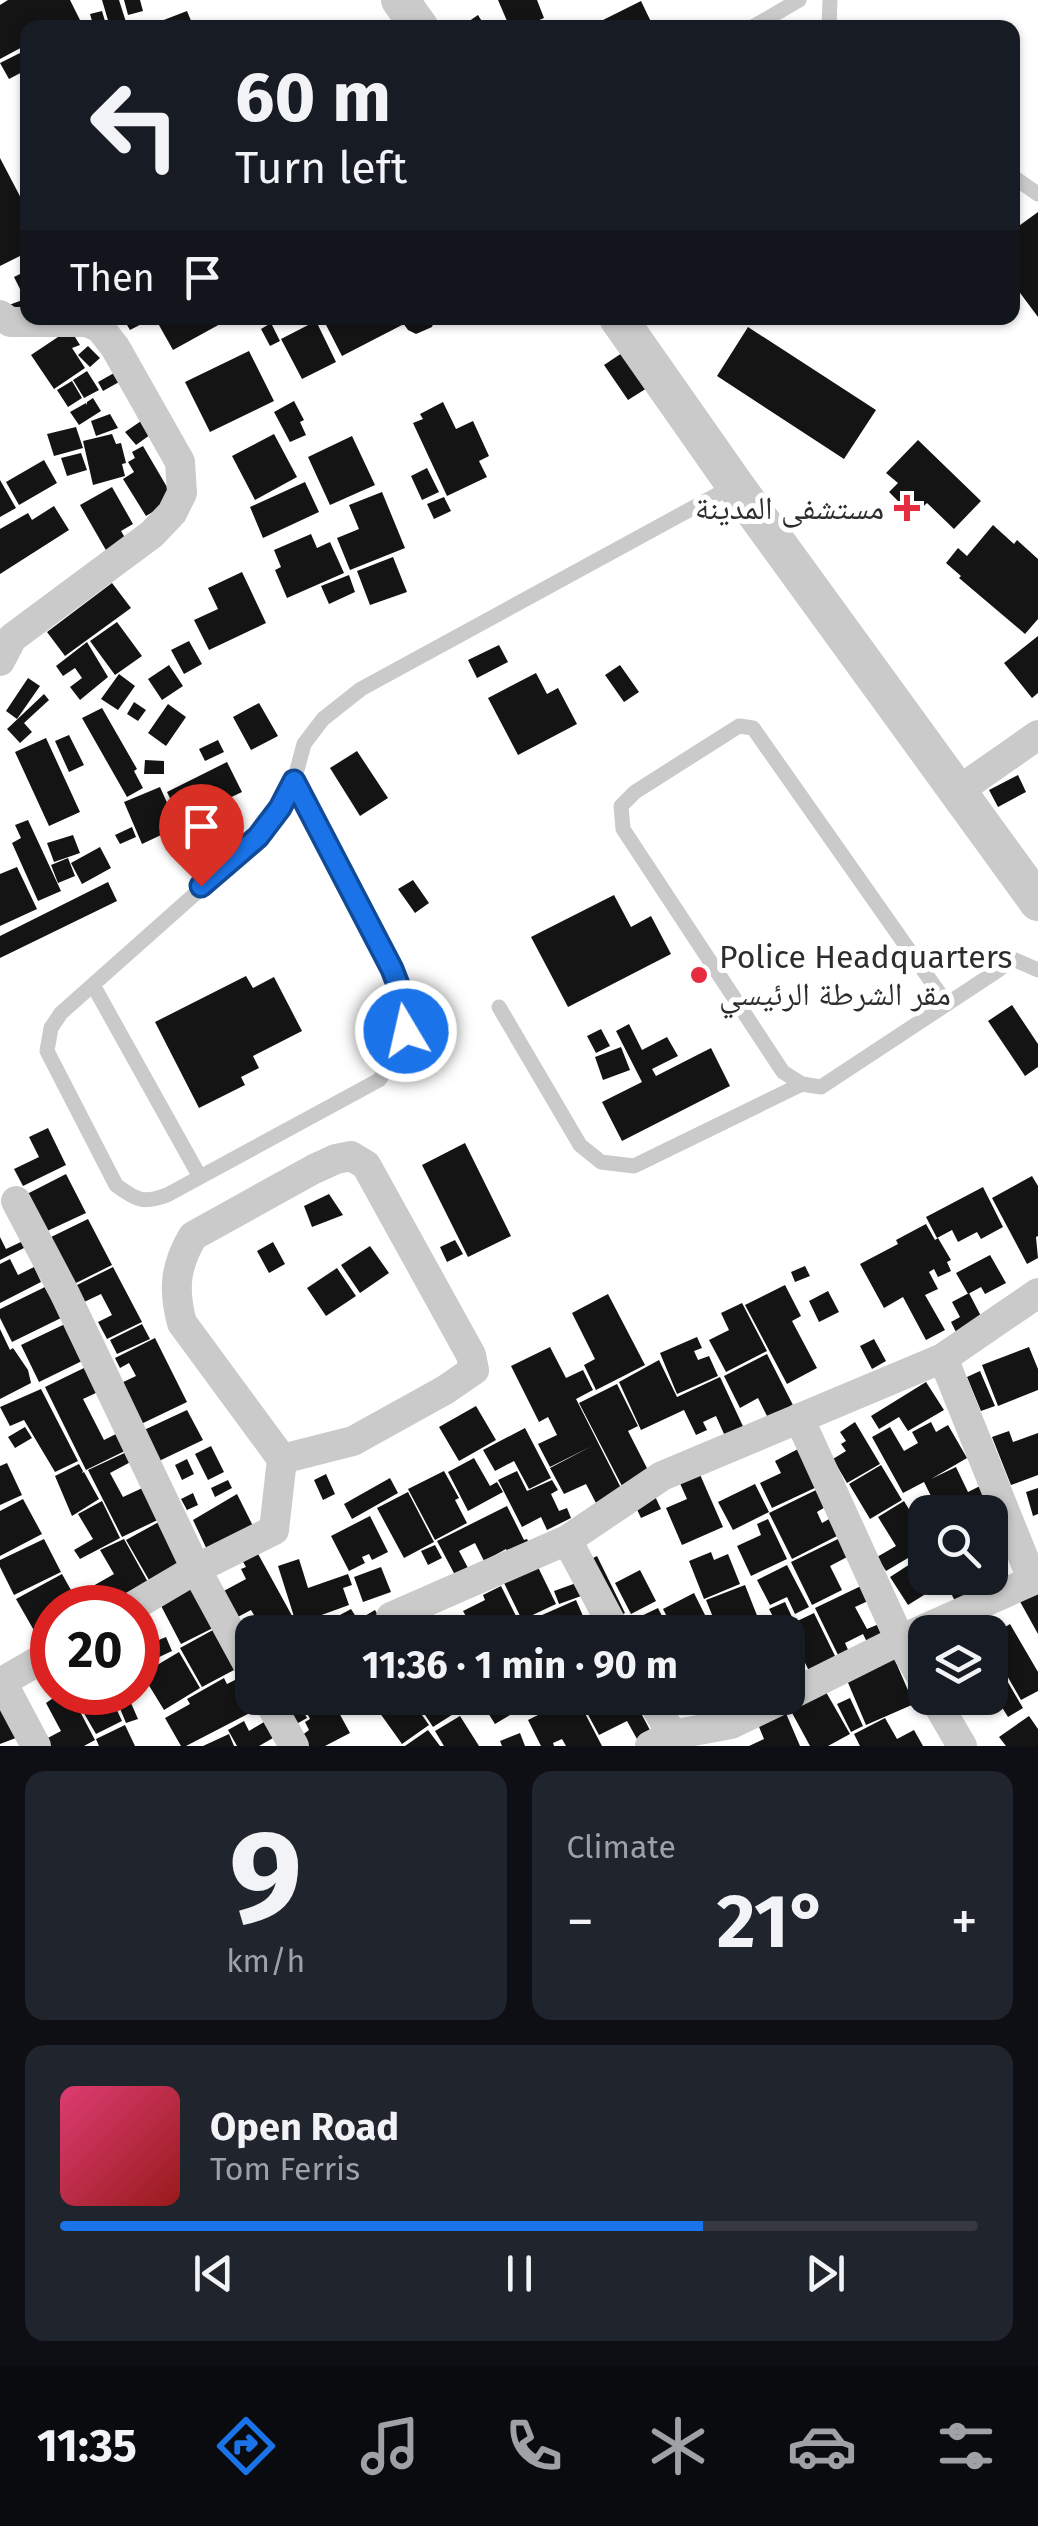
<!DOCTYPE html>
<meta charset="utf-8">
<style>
:root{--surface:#171b24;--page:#20242c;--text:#f1f3f6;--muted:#9ea1a6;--line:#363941;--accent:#1a73e8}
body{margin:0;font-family:"Fira Sans","Noto Naskh Arabic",sans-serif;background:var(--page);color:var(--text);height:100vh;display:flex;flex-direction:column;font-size:38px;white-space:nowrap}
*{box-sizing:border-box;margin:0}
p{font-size:32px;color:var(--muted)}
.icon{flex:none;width:55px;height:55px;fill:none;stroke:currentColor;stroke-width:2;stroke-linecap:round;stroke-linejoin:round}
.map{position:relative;height:1746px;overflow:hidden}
.panel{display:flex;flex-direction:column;gap:25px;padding:25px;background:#0d0f14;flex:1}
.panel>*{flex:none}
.top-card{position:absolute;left:20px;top:20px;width:1000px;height:305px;border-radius:20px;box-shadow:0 2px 8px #0004;background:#171b24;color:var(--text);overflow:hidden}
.fabs{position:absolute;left:908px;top:1495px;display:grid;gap:20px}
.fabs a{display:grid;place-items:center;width:100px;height:100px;border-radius:20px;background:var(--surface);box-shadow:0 2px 8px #0004;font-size:50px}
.speed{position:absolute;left:30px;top:1585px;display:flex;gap:20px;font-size:50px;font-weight:700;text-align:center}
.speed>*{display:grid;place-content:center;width:130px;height:130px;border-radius:50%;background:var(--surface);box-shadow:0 2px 8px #0004;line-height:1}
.speed .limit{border:15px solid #d22;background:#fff;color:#111}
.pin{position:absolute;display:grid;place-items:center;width:85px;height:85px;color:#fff;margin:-102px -42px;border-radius:50% 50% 50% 0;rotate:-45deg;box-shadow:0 0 10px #0007}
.pin .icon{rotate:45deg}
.me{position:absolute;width:110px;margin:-55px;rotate:351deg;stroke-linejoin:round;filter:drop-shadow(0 0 8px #0008)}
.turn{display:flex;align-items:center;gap:35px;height:210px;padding:0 50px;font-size:45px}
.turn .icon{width:130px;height:130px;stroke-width:2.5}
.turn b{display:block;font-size:70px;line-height:85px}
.then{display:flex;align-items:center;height:95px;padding:0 50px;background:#0003;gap:20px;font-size:38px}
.big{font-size:75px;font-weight:700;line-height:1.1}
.panel .widget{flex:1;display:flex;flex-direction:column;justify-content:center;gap:15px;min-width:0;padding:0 35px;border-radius:20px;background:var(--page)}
.panel .dial{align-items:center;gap:0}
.dial b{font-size:130px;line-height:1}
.song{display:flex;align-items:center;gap:30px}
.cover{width:120px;height:120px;border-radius:15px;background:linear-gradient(135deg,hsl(340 70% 55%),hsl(0 70% 35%))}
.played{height:10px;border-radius:5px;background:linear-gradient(90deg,var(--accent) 70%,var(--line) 70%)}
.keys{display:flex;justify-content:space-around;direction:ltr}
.heat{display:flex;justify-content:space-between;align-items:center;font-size:55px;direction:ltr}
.panel .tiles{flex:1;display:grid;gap:25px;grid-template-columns:1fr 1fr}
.widget:last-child{grid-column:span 2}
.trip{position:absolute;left:235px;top:1615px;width:570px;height:100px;border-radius:20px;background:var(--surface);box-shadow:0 2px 8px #0004;font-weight:700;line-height:100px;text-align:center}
.tab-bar{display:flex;height:160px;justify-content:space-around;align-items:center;background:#090b0e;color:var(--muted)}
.tab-bar .icon{width:70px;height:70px}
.tab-bar .current{color:var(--accent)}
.tab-bar b{font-size:45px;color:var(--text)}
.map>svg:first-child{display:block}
.building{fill:#141414}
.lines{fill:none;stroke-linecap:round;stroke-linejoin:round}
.service{stroke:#cacaca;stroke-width:15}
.minor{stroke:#cacaca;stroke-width:30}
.tertiary{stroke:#cacaca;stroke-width:38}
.route-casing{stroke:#114b97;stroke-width:25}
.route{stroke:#1a73e8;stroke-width:18}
.poi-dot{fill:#e52d3f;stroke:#fff;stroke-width:4}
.labels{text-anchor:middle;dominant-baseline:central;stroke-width:10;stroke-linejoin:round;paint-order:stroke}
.poi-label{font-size:32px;fill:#2d2d2d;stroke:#fff;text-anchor:end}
</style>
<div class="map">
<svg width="1038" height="1746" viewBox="0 0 1038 1746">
<rect width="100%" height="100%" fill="#fff"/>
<path class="building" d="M8 0H70L84 28H28V44L0 59V5Z
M102 0H119L126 22 110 27Z
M124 0H140L143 11 128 15Z
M498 0H537L544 18 521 28H510Z
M641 1 654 28H587Z
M102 11 107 28H94L90 14Z
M187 11 194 28H158L156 23Z
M478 15 486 28H459Z
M26 50 28 69 9 79 0 63Z
M0 158 23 202 28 200V252L0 266Z
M1038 212V317L1012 282V231Z
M28 270V314L9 305 25 299 14 277Z
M123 318H153L130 330Z
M155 318H231L173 350Z
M331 318H398L402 325 342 356 324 321Z
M403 318H435L432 327 416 334 408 330 401 320Z
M316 321 336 362 302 379 281 339Z
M271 323 280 341 270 346 261 329Z
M748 327 876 410 844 459 717 376Z
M70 329 80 345 72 348 85 368 54 389 31 355Z
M88 346 100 358 90 367 78 355Z
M631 347 655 383 628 400 604 365Z
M249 351 274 401 210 432 185 382Z
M123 368 128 377 103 391 98 382Z
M87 371 99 390 84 398 73 380Z
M72 381 82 398 68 407 57 390Z
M93 398 101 411 79 425 70 412 86 403 87 405V402Z
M294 401 304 420 300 422 306 435 290 442 274 412Z
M443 402 456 429 473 421 489 456 479 461 487 477 447 496 413 423 423 419 420 414Z
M110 414 118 428 96 436 91 421Z
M144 419 154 432 136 445 125 432Z
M76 427 83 448 54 456 47 434Z
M112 434 116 444 121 443 126 463 122 464 125 476 93 485 83 441Z
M274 434 297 477 255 500 232 456Z
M352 436 375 485 330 505 308 457Z
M918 440 981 501 954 529 927 503 913 516 889 492 898 483 886 473Z
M143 446 174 499 146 516 123 479 134 472 128 462 135 458 132 452Z
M81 453 87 470 67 476 61 458Z
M44 460 57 483 19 505 6 482Z
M427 468 439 492 422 500 411 476Z
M0 480 16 508 0 517Z
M305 482 319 512 263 538 250 507Z
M112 487 133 524 121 531 127 541 107 552 80 505Z
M382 492 405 548 350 570 337 538 359 529 349 505Z
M444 497 451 511 434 519 427 504Z
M54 506 69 530 0 574V529L28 513 32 520Z
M993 525 1014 544 1017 540 1038 559V619L1025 634 959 578 961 576 946 563 958 548 967 556Z
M311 534 317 548 330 542 344 573 287 598 275 570 281 567 274 550Z
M393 557 407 592 370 605 357 571Z
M242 572 266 623 209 650 194 620 218 609 208 588Z
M349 575 355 592 329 604 321 586Z
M112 583 131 608 65 656 47 632Z
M117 622 142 656 115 675 90 641Z
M1038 636V693L1032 698 1004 663Z
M189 641 202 664 184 674 171 650Z
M87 642 108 677 80 700 70 687 82 678 75 668 63 676 56 666Z
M499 645 508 662 477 678 468 660Z
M169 665 183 686 162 700 148 679Z
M620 665 639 692 624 702 605 675Z
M536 673 547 694 558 688 577 724 518 755 488 698Z
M119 674 135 686 118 710 101 699Z
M28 678 40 686 17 719 6 711Z
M44 694 49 700 24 723 32 732 20 743 7 729Z
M134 702 146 710 138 721 127 714Z
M259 703 278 736 251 750 233 717Z
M168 704 186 717 166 746 148 733Z
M102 708 137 769 134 771 143 788 127 797 82 718Z
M69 735 84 765 69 772 55 741Z
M46 738 80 812 49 826 15 752Z
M218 740 224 752 205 761 199 749Z
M357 751 388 798 360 816 330 768Z
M145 760 164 761V774H144Z
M227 762 242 792 181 821 167 792Z
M1018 775 1026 792 998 807 989 790Z
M160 787 178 827 142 844 124 802Z
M28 820 61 891 38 901 12 843 21 838 15 825Z
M132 827 136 837 120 844 115 835Z
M73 835 80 853 54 862 47 843Z
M100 847 111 868 82 884 71 863Z
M68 858 75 876 58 883 51 865Z
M17 867 37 909 0 926V874Z
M413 880 429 903 415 913 398 889Z
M108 882 117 901 0 958V936Z
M614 895 631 927 651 916 671 954 568 1007 531 937Z
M246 976 253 988 274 977 302 1031 253 1056 259 1068 241 1077 245 1085 199 1108 155 1022Z
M1012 1005 1038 1044V1067L1025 1076 988 1021Z
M629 1024 642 1050 667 1037 678 1056 652 1069 656 1076 711 1048 730 1086 622 1141 602 1102 642 1082 616 1031Z
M601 1029 610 1046 596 1053 587 1036Z
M621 1047 630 1070 603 1080 595 1057Z
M48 1128 66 1165 23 1186 14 1169 39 1157 29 1137Z
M465 1143 511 1236 468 1257 422 1165Z
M66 1174 86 1213 45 1232 27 1194Z
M1032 1176 1038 1186V1236L1036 1237 1038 1258 1027 1264 992 1198Z
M983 1187 1003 1227 981 1239 977 1232 958 1242 952 1230 937 1238 926 1217Z
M329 1194 343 1215 312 1227 304 1206Z
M88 1219 112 1265 70 1286 47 1239Z
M926 1224 935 1240 938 1238 951 1260 947 1262 951 1271 938 1277 934 1269 929 1272 938 1289 925 1295 945 1330 926 1340 903 1297 884 1308 860 1264 898 1244 896 1240Z
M0 1237 6 1249 23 1241 26 1247 0 1260Z
M455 1240 463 1254 447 1262 440 1247Z
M273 1242 285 1264 269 1273 257 1251Z
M370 1246 389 1273 360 1293 341 1265Z
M990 1255 1006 1283 985 1294 981 1287 968 1294 956 1273Z
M10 1259 18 1275 34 1267 41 1282 0 1303V1264Z
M805 1266 810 1276 795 1282 791 1272Z
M113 1267 142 1322 107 1339 98 1322 112 1315 101 1294 82 1303 73 1287Z
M337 1268 356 1296 326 1316 307 1288Z
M785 1285 801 1316 792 1321 817 1368 787 1384 745 1305Z
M45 1287 61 1318 12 1342 0 1318V1309Z
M828 1291 839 1312 819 1322 809 1301Z
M969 1293 983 1320 956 1332 951 1322 960 1317 952 1302Z
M608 1294 645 1365 596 1390 584 1365 595 1359 572 1313Z
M742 1303 767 1351 726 1372 709 1340 729 1330 721 1313Z
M65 1324 82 1361 39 1382 21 1345Z
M142 1324 150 1339 117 1354 110 1340Z
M0 1329 10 1350 13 1348 28 1370 31 1383 0 1399Z
M697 1337 702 1348 694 1351 698 1360 709 1356 718 1376 677 1394 660 1353Z
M155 1338 187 1402 139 1425 119 1384 136 1376 129 1363 120 1368 115 1358Z
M874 1339 886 1361 872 1369 860 1346Z
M550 1347 566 1378 583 1370 593 1390 576 1399 622 1490 596 1503 586 1484 564 1494 550 1468 592 1446 550 1467 538 1444 557 1435 548 1417 539 1422 511 1366Z
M1029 1347 1038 1369V1390L998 1406 982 1365Z
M767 1354 796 1411 771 1424 758 1398 740 1408 724 1376Z
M659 1360 677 1397 720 1377 748 1437 729 1445 716 1416 703 1422 707 1430 696 1435 684 1410 641 1430 619 1382Z
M86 1367 98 1392 83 1399 104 1440 122 1431 131 1448 86 1470 45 1387Z
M980 1371 995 1406 981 1411 967 1377Z
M926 1382 944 1410 908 1431 899 1417 879 1429 871 1416Z
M617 1384 638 1426 628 1431 650 1474 623 1488 579 1403Z
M41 1389 78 1461 55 1472 24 1420 10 1426 0 1407Z
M476 1406 496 1440 459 1461 439 1427Z
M187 1410 203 1440 159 1461 144 1430Z
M855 1422 880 1464 847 1483 833 1459 846 1451 841 1444 846 1441 840 1432Z
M931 1422 936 1432 948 1425 967 1458 931 1479 956 1467 968 1492 984 1484 993 1502 970 1512H939L924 1482 903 1493 872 1437 890 1427 904 1451 918 1443 912 1432Z
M25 1427 32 1438 15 1448 8 1437Z
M525 1428 551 1478 529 1489 514 1461 495 1471 483 1450Z
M1009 1431 1013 1442 1038 1433V1475L1011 1485 992 1437Z
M211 1446 224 1472 208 1480 195 1454Z
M800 1448 819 1486 772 1508 760 1483 781 1473 775 1461Z
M133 1449 138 1458 110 1473 123 1497 151 1484 166 1516 122 1537 88 1470Z
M474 1458 490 1486 497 1482 503 1492 468 1511 448 1472Z
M187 1459 194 1474 182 1480 175 1465Z
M7 1463 22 1495 0 1505V1466Z
M79 1464 83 1471 82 1473 84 1472 99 1499 72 1516 55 1476Z
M881 1465 902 1500 870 1519 849 1484Z
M698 1470 723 1527 682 1545 666 1508 687 1499 678 1479Z
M444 1471 459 1498 455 1500 467 1523 435 1540 408 1489Z
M517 1471 527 1491 552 1480 558 1490 551 1494 559 1511 567 1508 571 1518 547 1530 541 1517 522 1527 498 1480Z
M326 1474 335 1494 323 1500 314 1480Z
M390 1478 398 1493 352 1519 344 1504Z
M228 1480 232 1488 215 1497 211 1488Z
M755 1484 769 1512 733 1530 718 1502Z
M1038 1488V1514L1033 1516 1026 1492Z
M818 1489 827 1506 817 1512 822 1523 831 1518 839 1535 792 1559 769 1513Z
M408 1492 434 1542 404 1558 377 1508Z
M653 1492 661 1509 641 1518 633 1501Z
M193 1493 198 1505 187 1510 181 1499Z
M237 1494 255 1530 210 1556 193 1520Z
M23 1499 42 1534 0 1556V1511Z
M102 1501 120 1538 80 1559 74 1550 93 1539 78 1514Z
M904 1501 925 1536V1548L886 1571 877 1557 896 1546 878 1517Z
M507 1506 524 1540 527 1539 533 1551 512 1561 506 1549 484 1561 475 1543 459 1551 468 1568 455 1575 437 1541Z
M370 1516 388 1552 372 1560 369 1554 362 1557 365 1563 349 1571 331 1536Z
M166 1518 188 1558 149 1580 126 1540Z
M768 1519 787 1559 751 1576 737 1546 761 1535 757 1524Z
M840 1538 849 1556 830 1566 842 1590 812 1605 791 1562Z
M44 1539 61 1572 14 1595 0 1567V1560Z
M124 1539 149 1584 106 1608 93 1586 114 1574 100 1550Z
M435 1545 442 1558 428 1565 421 1551Z
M257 1552 296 1623 278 1566 299 1559 308 1588 348 1574 352 1585 343 1588 349 1605 297 1624 301 1631 297 1632H264L251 1610 234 1619 220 1593 246 1579 241 1569 246 1567 242 1560Z
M711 1552 714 1560 728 1554 740 1584 704 1599 689 1561Z
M597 1556 625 1613 613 1619 585 1562Z
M921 1557 925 1563V1578H935L940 1585 908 1605 890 1577Z
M787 1565 809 1607 795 1614 787 1597 770 1605 757 1580Z
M381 1567 391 1592 363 1602 354 1577Z
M538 1567 556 1604 522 1620 504 1583Z
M640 1570 656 1601 631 1614 615 1583Z
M62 1574 81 1608H52V1643L44 1648 16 1599Z
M943 1578H983L986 1585 955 1601Z
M579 1582 584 1595 559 1604 554 1591Z
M196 1584 217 1626 181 1644 159 1602Z
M745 1585 758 1618 719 1632 706 1600Z
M501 1586 519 1622 499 1632H465L473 1629 463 1611 485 1600 483 1595Z
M861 1586 868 1601 855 1607 867 1629 879 1624 886 1638 869 1646 863 1634 845 1643 849 1652 839 1657 815 1608Z
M1038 1587V1634L1018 1598Z
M694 1593 713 1631 675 1632 663 1609Z
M576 1600 590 1632H528L524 1623Z
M785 1602 792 1617 777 1624 769 1609Z
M658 1608 670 1632H640L633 1620Z
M351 1609 358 1620 375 1610 388 1632H335L329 1621Z
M141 1612 152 1632 142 1639 138 1632V1614Z
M814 1613 837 1660 810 1673 787 1626Z
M987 1614 997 1632 1010 1624 1038 1672V1691L1021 1700 990 1646V1632H982L975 1621Z
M222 1625 234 1670 202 1687 180 1648Z
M166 1637 172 1651 138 1667V1640L142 1647Z
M179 1652 200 1688 164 1710 142 1674Z
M990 1654 1002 1677 990 1683Z
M894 1658 914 1704 866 1725 846 1678Z
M224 1678 227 1684 239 1678H252V1698L267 1704 186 1746H181L165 1718 190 1704 187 1699Z
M1006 1679 1023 1708 1008 1717 990 1688Z
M0 1690 21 1736 0 1744Z
M62 1692H69L75 1703 71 1706 76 1704 95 1740 84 1746H48L44 1740 61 1731 46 1703Z
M826 1692 850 1734 828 1746H810L791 1711Z
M92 1695 103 1711 115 1706 122 1721 96 1734 78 1703Z
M276 1698H323L302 1708 307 1718 291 1727Z
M327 1698H331L350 1733 325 1746H306L301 1736 309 1730 305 1722 310 1719 305 1709Z
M394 1698H410L429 1725 402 1744 377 1709Z
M414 1698H449L458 1711 433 1727Z
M483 1698H506L515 1712 495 1724 480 1700Z
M517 1698H558L527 1715Z
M572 1698H577L602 1746H566L562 1739 553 1743 554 1746H541L528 1720Z
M579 1698H633L651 1732 637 1739 627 1721 599 1735Z
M690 1698H711L717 1707 701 1716Z
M850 1698 863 1726 851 1732 837 1704Z
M131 1703 138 1719 126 1723 119 1706Z
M785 1711 800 1746H749L764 1739 757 1722Z
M460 1716 479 1746H444L435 1731Z
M1029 1716 1038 1729V1746H1006L999 1737Z
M885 1718 897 1739 914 1730 923 1746H860L854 1734Z
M244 1721 249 1731 264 1722 273 1738 259 1746H237L228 1730Z
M125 1725 135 1746H99L96 1739Z
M428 1730 440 1746H405Z
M520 1733 525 1746H502L500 1741Z
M229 1734 234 1746H203Z"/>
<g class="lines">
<path class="service" d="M751 28 799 0
M829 28 830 0
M1012 176 1038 194
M294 781 393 969C412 1019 411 1037 379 1080L167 1195C143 1204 136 1200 116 1185L47 1051 51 1028 61 1013 259 837 280 807 294 781 304 744 323 719 361 689 733 486
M93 985 200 1177
M947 1004 753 728 739 726 635 792 621 806 623 829 783 1072 802 1084 821 1087 997 971 1013 959 1038 970
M499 1007 580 1145 601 1162 634 1166 802 1084"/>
<path class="minor" d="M0 315 10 322H87L100 328 115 347 180 462 182 493 172 513 152 534 12 638 0 661
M958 791 1038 735
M16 1201 65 1294 196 1569 252 1672
M943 1358 1032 1579
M799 1418 900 1640 925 1683
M567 1540 616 1632
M130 1608 196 1569 274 1530 282 1459 182 1323C173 1290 175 1266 193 1236L314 1169 336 1159 351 1156 366 1165 471 1355 474 1370 445 1390 353 1441 282 1459
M391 1617 567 1540 662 1476 943 1358 1038 1293
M2 1682 36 1746
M0 1683 52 1653
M788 1696 900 1640 1038 1578
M267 1698 294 1746
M651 1698 672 1735
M934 1698 962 1746
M650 1746 672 1735 731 1724 785 1698"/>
<path class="tertiary" d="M400 0 420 28
M618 318 735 485 1038 902"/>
</g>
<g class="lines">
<g class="route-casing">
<path id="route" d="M201 886 258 837 280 808 294 781 392 969 404 1000 406 1031"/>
</g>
<use href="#route" class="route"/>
</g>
<g class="poi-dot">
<path d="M902 493h10v10h10v10h-10v10h-10v-10h-10v-10h10z"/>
<circle cx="699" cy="975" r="10"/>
</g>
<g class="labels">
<g class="poi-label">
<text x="884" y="508">مستشفى المدينة</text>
<text x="719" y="957" text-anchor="start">Police Headquarters<tspan x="719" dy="37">مقر الشرطة الرئيسي</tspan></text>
</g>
</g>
</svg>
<div class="fabs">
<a><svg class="icon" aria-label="search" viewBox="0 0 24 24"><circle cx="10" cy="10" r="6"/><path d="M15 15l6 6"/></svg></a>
<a><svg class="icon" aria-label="layers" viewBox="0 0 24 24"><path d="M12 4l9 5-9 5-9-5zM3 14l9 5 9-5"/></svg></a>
</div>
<div class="speed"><div class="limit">20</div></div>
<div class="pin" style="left:201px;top:886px;background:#d93025"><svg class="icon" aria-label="arrive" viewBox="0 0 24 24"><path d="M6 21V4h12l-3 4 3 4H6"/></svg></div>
<svg class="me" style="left:406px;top:1031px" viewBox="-20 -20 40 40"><circle r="17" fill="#1a73e8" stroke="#fff" stroke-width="3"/><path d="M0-11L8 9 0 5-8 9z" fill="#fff"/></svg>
<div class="trip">11:36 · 1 min · 90 m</div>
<div class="top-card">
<div class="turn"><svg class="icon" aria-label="left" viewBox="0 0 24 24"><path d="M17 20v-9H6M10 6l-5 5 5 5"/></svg><div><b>60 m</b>Turn left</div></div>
<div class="then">Then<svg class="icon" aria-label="arrive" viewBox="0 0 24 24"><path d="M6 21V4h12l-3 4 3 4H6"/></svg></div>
</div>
</div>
<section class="panel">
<div class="tiles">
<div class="widget dial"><b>9</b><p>km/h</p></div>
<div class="widget"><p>Climate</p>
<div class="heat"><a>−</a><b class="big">21°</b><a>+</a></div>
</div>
<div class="widget">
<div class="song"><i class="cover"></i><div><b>Open Road</b><p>Tom Ferris</p></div></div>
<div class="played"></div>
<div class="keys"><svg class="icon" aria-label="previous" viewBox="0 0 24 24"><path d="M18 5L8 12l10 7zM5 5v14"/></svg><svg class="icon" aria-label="pause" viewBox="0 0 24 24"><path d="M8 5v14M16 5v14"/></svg><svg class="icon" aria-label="next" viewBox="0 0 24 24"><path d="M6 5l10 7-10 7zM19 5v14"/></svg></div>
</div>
</div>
</section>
<nav class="tab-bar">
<b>11:35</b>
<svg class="icon current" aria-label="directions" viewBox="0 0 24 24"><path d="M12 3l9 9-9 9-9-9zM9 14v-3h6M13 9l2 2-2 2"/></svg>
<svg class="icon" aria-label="music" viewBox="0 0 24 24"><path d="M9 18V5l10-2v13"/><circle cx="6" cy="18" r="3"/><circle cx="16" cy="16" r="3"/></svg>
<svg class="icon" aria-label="phone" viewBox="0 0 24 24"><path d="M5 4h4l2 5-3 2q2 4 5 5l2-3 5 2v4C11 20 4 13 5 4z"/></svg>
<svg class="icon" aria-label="climate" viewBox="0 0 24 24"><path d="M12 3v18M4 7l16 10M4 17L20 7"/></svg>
<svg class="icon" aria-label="car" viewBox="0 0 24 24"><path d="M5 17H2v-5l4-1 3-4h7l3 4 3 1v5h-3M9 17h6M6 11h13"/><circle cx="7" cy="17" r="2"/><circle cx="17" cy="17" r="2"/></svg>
<svg class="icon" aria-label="filters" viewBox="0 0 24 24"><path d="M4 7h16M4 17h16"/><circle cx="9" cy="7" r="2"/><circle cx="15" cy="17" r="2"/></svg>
</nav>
